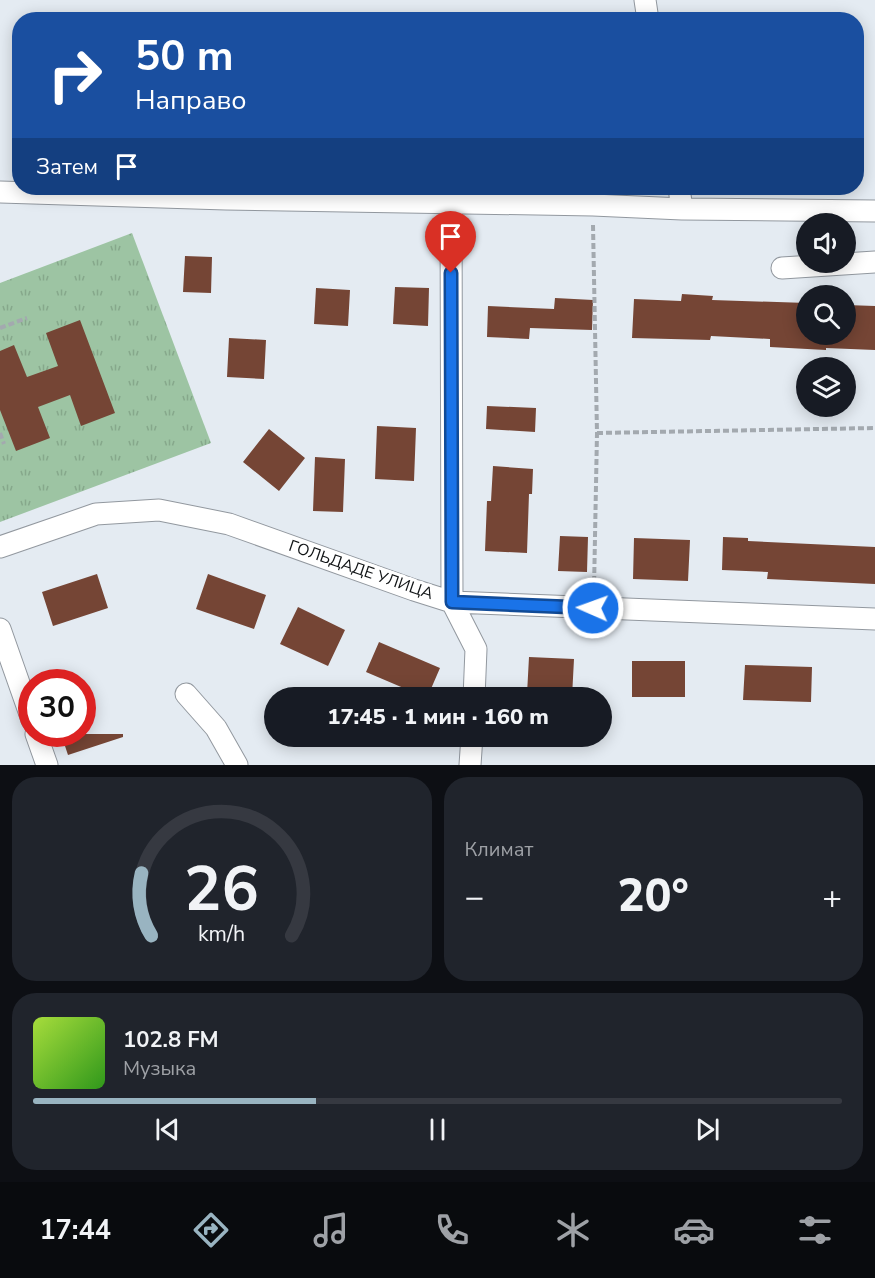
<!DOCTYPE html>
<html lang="ru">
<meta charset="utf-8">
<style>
:root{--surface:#171b24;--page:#20242c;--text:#f1f3f6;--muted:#9ea1a6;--line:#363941;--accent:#99b4c1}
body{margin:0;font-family:"Nunito Sans",sans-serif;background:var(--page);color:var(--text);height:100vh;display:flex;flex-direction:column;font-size:22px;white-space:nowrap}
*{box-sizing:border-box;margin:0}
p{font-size:20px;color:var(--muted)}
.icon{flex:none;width:33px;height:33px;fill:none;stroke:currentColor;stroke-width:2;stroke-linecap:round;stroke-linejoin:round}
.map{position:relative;height:765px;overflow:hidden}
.panel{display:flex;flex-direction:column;gap:12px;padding:12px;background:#0d0f14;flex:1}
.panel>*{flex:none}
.banner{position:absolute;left:12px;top:12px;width:852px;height:183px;border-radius:24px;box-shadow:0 3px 15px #0003;background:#1a4fa0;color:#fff;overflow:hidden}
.fabs{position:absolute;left:796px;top:213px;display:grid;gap:12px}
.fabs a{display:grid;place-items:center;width:60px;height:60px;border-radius:50%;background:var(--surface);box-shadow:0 3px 15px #0003;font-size:30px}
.speed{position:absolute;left:18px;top:669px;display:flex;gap:12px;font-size:30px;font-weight:700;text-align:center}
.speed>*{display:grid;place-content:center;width:78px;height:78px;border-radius:50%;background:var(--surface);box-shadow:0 3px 15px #0003;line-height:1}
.speed .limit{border:9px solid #d22;background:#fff;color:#111}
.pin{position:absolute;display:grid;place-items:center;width:51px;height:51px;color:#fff;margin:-62px -26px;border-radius:50% 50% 50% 0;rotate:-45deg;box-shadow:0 0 6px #0007}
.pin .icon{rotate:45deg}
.me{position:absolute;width:66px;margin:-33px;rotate:272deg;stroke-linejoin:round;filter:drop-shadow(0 0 4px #0008)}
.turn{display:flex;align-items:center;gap:21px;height:126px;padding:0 24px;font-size:27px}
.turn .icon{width:78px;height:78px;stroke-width:2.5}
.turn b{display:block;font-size:42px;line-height:51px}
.then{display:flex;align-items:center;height:57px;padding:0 24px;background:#0003;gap:12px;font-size:22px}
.big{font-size:45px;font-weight:800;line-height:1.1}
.panel .tile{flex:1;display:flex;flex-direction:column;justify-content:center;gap:9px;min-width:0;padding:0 21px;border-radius:24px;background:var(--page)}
.panel .dial{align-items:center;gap:0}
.dial svg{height:156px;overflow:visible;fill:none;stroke:var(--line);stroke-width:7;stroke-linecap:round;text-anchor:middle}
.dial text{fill:var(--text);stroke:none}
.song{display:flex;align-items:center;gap:18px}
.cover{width:72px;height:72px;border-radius:9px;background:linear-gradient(135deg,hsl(80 70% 55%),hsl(110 70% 35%))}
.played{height:6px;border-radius:3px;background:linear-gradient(90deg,var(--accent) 35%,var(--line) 35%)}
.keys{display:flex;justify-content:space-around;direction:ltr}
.heat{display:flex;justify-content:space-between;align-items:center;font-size:33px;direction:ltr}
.panel .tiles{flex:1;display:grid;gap:12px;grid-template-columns:1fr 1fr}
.tile:last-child{grid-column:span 2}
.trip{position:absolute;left:264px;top:687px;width:348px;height:60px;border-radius:30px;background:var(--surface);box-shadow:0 3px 15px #0003;font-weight:800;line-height:60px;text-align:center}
.tab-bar{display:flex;height:96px;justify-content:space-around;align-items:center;background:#090b0e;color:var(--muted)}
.tab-bar .icon{width:42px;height:42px}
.tab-bar .current{color:var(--accent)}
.tab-bar b{font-size:27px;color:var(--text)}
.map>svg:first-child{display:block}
.grass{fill:url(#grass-tufts)}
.building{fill:#754535}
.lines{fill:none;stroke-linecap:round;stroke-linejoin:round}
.street-casing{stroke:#92989f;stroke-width:23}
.path{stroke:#a3a9af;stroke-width:4;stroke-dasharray:6 3;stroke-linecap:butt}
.street{stroke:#fff;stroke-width:21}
.route-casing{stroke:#114b97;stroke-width:15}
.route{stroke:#1a73e8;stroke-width:10}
.labels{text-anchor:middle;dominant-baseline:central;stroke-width:6;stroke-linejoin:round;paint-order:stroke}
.street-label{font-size:16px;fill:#101315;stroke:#fff}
</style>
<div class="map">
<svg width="875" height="765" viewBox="0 0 875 765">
<defs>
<pattern id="grass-tufts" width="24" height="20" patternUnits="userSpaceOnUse" patternTransform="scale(1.5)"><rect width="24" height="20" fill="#9dc4a3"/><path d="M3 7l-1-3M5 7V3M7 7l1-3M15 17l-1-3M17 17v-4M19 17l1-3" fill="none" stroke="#86a88b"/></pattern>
</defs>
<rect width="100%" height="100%" fill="#e4ebf2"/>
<path class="grass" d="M132 233 211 443 0 522V283Z"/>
<path class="building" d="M185 256 212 257 211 293 183 292Z
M395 287 429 288 428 326 393 324Z
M316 288 350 290 348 326 314 324Z
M682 294 713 296 712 300 807 303V334H846V305L875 306V350L826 348V350L770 347V339L711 336 710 340 632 338 634 299 681 301Z
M555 298 593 300 592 330 530 328 529 339 487 337 488 306 554 309Z
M80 320 115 413 81 426 70 395 38 407 50 438 16 451 0 410V351L14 345 27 377 58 366 46 333Z
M229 338 266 340 264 379 227 377Z
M487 406 536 408 535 432 486 429Z
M377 426 416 428 414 481 375 479Z
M269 429 305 458 279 491 243 462Z
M315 457 345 459 343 512 313 511Z
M493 466 533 469 532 494H529L527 553 485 551 487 501H491Z
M560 536 588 537 587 572 558 571Z
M723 537 748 538V541L875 547V584L767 579 768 572 722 570Z
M634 538 690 540 688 581 633 579Z
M97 574 108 608 53 626 42 592Z
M208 574 266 595 254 629 196 609Z
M298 607 345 630 328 666 280 644Z
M379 642 440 668 427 698 366 672Z
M529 657 574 659 572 697 527 694Z
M632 661H685V697H632Z
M745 665 812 667 811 702 743 700Z
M61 734H123V737L68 755Z"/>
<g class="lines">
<g class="street-casing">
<path id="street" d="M645 0 648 20
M679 188 682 209
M0 192 226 199 593 205 682 209 875 211
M451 202 452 602 476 649 474 698
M782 268 875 262
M0 547 96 514 159 510 229 524 414 590 452 602 875 619
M0 629 32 720
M186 694 216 728 237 765
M36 734 47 765
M470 765 472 736"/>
</g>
<path class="path" d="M593 225 597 433 594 589
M0 328 27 318
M0 433 4 444
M597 433 875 428"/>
<use href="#street" class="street"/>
</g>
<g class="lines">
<g class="route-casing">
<path id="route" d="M451 273 452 602 593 608"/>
</g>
<use href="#route" class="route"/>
</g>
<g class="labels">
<g class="street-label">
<text transform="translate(361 570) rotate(19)">ГОЛЬДАДЕ УЛИЦА</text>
</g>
</g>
</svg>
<div class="fabs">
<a><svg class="icon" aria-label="sound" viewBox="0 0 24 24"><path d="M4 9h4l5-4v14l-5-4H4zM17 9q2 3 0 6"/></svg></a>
<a><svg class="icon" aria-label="search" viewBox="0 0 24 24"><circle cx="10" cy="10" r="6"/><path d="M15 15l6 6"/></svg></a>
<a><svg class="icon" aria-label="layers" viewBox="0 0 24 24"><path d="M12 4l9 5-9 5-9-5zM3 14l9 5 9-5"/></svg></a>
</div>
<div class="speed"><div class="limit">30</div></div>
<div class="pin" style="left:451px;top:273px;background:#d93025"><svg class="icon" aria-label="arrive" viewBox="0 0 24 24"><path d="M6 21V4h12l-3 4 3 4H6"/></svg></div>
<svg class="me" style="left:593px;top:608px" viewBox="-20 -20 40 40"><circle r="17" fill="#1a73e8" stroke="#fff" stroke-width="3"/><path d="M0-11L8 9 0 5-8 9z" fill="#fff"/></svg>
<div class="trip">17:45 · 1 мин · 160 m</div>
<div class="banner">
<div class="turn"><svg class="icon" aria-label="right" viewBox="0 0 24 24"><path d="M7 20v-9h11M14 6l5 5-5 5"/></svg><div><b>50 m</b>Направо</div></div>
<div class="then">Затем<svg class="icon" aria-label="arrive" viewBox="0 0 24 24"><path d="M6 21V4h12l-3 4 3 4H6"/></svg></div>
</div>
</div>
<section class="panel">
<div class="tiles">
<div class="tile dial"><svg viewBox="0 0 100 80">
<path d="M14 69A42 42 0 1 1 86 69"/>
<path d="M14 69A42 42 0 0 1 9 37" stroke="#99b4c1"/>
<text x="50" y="56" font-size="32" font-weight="700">26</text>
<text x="50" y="72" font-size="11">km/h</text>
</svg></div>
<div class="tile"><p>Климат</p>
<div class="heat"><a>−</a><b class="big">20°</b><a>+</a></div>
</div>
<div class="tile">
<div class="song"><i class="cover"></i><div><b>102.8 FM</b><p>Музыка</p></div></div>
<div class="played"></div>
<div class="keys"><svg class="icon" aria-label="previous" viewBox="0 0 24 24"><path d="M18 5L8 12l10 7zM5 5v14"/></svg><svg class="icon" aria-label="pause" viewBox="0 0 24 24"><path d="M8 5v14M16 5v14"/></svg><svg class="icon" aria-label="next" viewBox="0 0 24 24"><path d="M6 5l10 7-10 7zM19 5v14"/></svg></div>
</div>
</div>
</section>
<nav class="tab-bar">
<b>17:44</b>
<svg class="icon current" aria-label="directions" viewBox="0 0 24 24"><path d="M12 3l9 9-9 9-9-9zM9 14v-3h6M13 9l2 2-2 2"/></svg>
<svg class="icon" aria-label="music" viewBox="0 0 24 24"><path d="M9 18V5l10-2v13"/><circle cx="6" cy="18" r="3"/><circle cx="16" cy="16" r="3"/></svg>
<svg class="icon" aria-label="phone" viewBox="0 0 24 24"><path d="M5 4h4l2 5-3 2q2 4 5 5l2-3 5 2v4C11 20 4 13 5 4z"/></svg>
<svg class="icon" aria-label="climate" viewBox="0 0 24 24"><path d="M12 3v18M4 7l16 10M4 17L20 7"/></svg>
<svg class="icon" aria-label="car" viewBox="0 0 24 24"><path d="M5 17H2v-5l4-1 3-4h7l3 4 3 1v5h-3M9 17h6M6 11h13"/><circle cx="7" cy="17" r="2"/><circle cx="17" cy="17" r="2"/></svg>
<svg class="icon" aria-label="filters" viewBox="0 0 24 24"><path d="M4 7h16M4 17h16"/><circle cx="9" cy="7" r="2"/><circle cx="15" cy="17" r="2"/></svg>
</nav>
